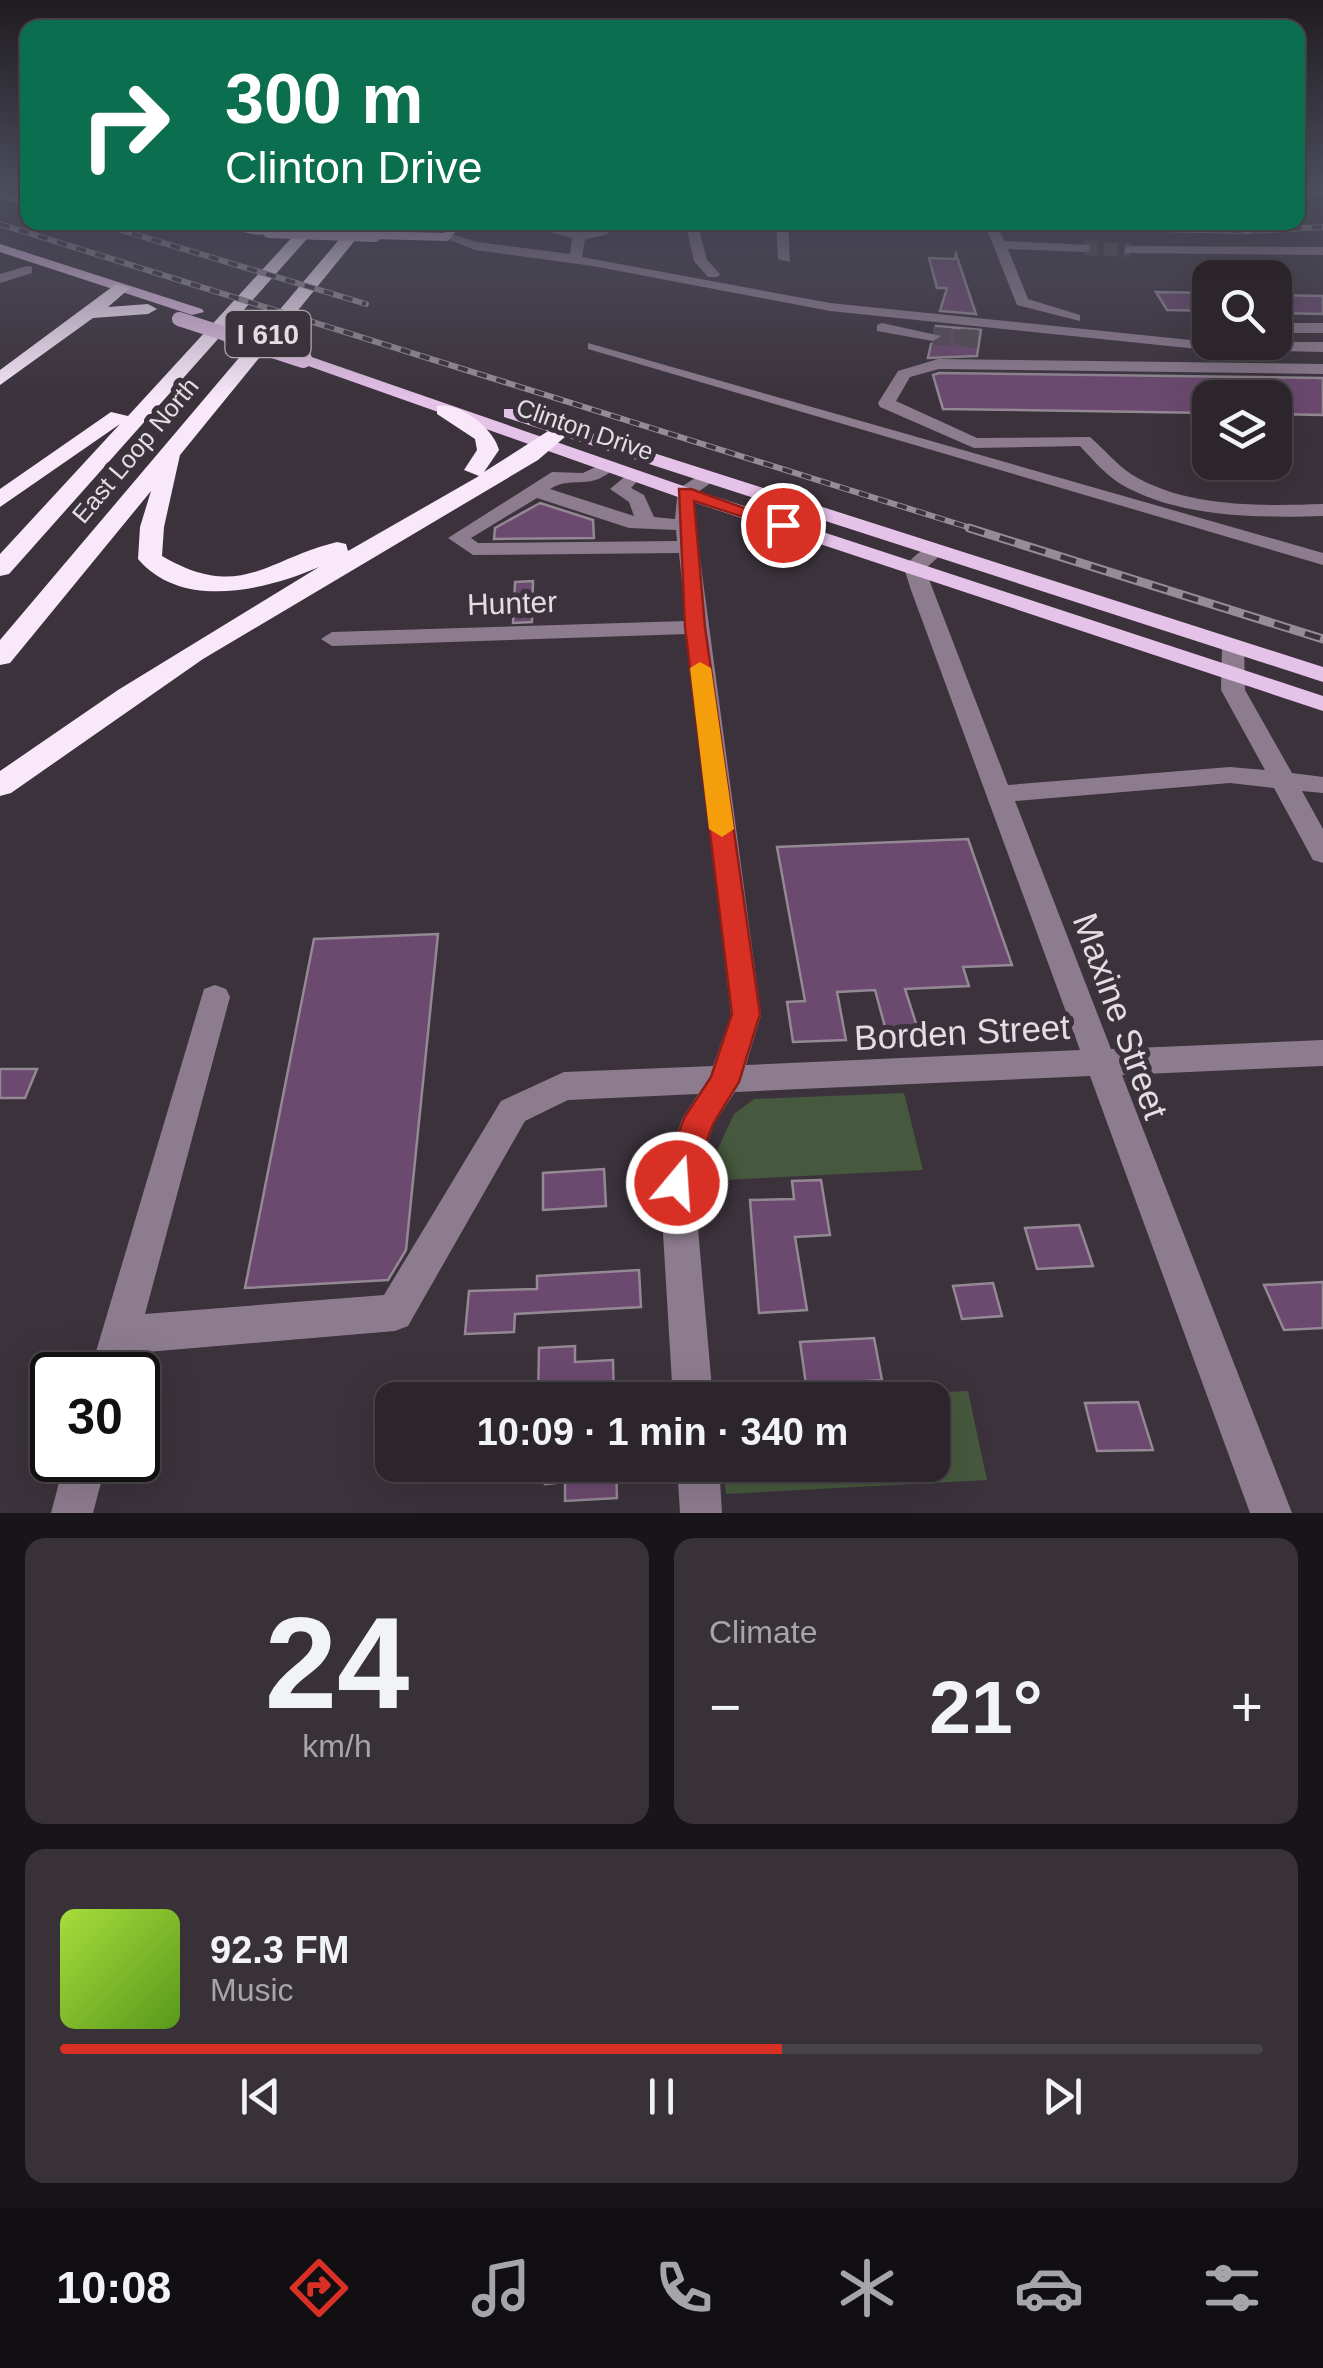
<!DOCTYPE html>
<meta charset="utf-8">
<style>
:root{--surface:#2c262c;--page:#383238;--text:#f1f3f6;--muted:#a6a5a9;--line:#484348;--accent:#d93025}
body{margin:0;font-family:Helvetica,sans-serif;background:var(--page);color:var(--text);height:100vh;display:flex;flex-direction:column;font-size:38px;white-space:nowrap}
*{box-sizing:border-box;margin:0}
p{font-size:32px;color:var(--muted)}
.icon{flex:none;width:55px;height:55px;fill:none;stroke:currentColor;stroke-width:2;stroke-linecap:round;stroke-linejoin:round}
.map{position:relative;height:1513px;overflow:hidden}
.drawer{display:flex;flex-direction:column;gap:25px;padding:25px;background:#181518;flex:1}
.drawer>*{flex:none}
.hud{position:absolute;left:20px;top:20px;width:1285px;height:210px;border-radius:20px;box-shadow:0 10px 40px #0002,0 0 0 2px var(--line);background:#0b6e4f;color:#fff;overflow:hidden}
.fabs{position:absolute;left:1192px;top:260px;display:grid;gap:20px}
.fabs a{display:grid;place-items:center;width:100px;height:100px;border-radius:20px;background:var(--surface);box-shadow:0 10px 40px #0002,0 0 0 2px var(--line);font-size:50px}
.speed{position:absolute;left:30px;top:1352px;display:flex;gap:20px;font-size:50px;font-weight:700;text-align:center}
.speed>*{display:grid;place-content:center;width:130px;height:130px;border-radius:50%;background:var(--surface);box-shadow:0 10px 40px #0002,0 0 0 2px var(--line);line-height:1}
.speed .limit{border:5px solid #111;border-radius:15px;background:#fff;color:#111}
.pin{position:absolute;display:grid;place-items:center;width:85px;height:85px;color:#fff;margin:-42px;border:5px solid #fff;border-radius:50%;box-shadow:0 2px 10px #0007}
.me{position:absolute;width:110px;margin:-55px;rotate:18deg;stroke-linejoin:round;filter:drop-shadow(0 0 8px #0008)}
.turn{display:flex;align-items:center;gap:35px;height:210px;padding:0 40px;font-size:45px}
.turn .icon{width:130px;height:130px;stroke-width:2.5}
.turn b{display:block;font-size:70px;line-height:85px}
.big{font-size:75px;font-weight:700;line-height:1.1}
.drawer .card{flex:1;display:flex;flex-direction:column;justify-content:center;gap:15px;min-width:0;padding:0 35px;border-radius:20px;background:var(--page)}
.drawer .dial{align-items:center;gap:0}
.dial b{font-size:130px;line-height:1}
.song{display:flex;align-items:center;gap:30px}
.cover{width:120px;height:120px;border-radius:15px;background:linear-gradient(135deg,hsl(80 70% 55%),hsl(90 70% 35%))}
.played{height:10px;border-radius:5px;background:linear-gradient(90deg,var(--accent) 60%,var(--line) 60%)}
.keys{display:flex;justify-content:space-around;direction:ltr}
.heat{display:flex;justify-content:space-between;align-items:center;font-size:55px;direction:ltr}
.drawer .tiles{flex:1;display:grid;gap:25px;grid-template-columns:1fr 1fr}
.card:last-child{grid-column:span 2}
.trip{position:absolute;left:375px;top:1382px;width:575px;height:100px;border-radius:20px;background:var(--surface);box-shadow:0 10px 40px #0002,0 0 0 2px var(--line);font-weight:700;line-height:100px;text-align:center}
.menu{display:flex;height:160px;justify-content:space-around;align-items:center;background:#120f12;color:var(--muted)}
.menu .icon{width:70px;height:70px}
.menu .active{color:var(--accent)}
.menu b{font-size:45px;color:var(--text)}
.map>svg:first-child{display:block}
.green{fill:#46593e}
.building{fill:#6c496f;stroke:#938894;stroke-width:2.5}
.lines{fill:none;stroke-linecap:round;stroke-linejoin:round}
.minor-tunnel-far1{stroke:#544c54;stroke-width:14;stroke-dasharray:14 6;stroke-linecap:butt}
.minor-tunnel{stroke:#544c54;stroke-width:18;stroke-dasharray:18 9;stroke-linecap:butt}
.minor{fill:#8d7c8e;fill-rule:evenodd}
.major{fill:#e5c2e8;fill-rule:evenodd}
.highway{fill:#f9e8fa;fill-rule:evenodd}
.rail-far1-casing{stroke:#958d95;stroke-width:6}
.rail-casing{stroke:#958d95;stroke-width:9}
.rail-far1{stroke:#3b323b;stroke-width:4;stroke-dasharray:10;stroke-linecap:butt}
.rail{stroke:#3b323b;stroke-width:5;stroke-dasharray:16;stroke-linecap:butt}
.major-bridge-far1{stroke:#e5c2e8;stroke-width:14}
.major-bridge{stroke:#e5c2e8;stroke-width:18}
.route{fill:#d93025;stroke:#8d1f18;stroke-width:2.5}
.slow{fill:#f59e0b}
.labels{text-anchor:middle;dominant-baseline:central;stroke-width:10;stroke-linejoin:round;paint-order:stroke}
.far-street-label{font-size:25px;fill:#e3dde4;stroke:#3b323b}
.shield{fill:#3b323b;stroke:#b1aab1;stroke-width:2.5}
.shield-label{font-size:28px;font-weight:bold;fill:#e3dde4}
.street-label{font-size:30px;fill:#e3dde4;stroke:#3b323b}
.near-street-label{font-size:35px;fill:#e3dde4;stroke:#3b323b}
</style>
<div class="map">
<svg width="1323" height="1513" viewBox="0 0 1323 1513">
<rect width="100%" height="100%" fill="#3b323b"/>
<path class="green" d="M904 1093 923 1170 703 1181 734 1114 754 1099Z
M968 1391 987 1480 726 1494 723 1465H932V1400H797Z"/>
<path class="building" d="M956 254 976 314 940 311 947 288H937L929 258 955 259Z
M1156 292 1210 293V311L1167 310Z
M1275 295 1323 296V314L1275 313Z
M936 326 981 330 977 356 928 358 931 344 945 337 935 331Z
M939 373 1323 378V415L1275 414V398H1210V413L943 409 933 375Z
M540 503 593 520 594 538 494 539 495 528Z
M533 581 532 622 513 623 515 582Z
M968 839 1012 965 963 967 969 986 905 989 920 1036 888 1038 875 990 837 992 846 1040 793 1042 787 1002 805 1001 777 847Z
M438 934 406 1250 388 1280 245 1288 314 939Z
M0 1069H37L25 1098H0Z
M604 1169 606 1206 543 1210V1173Z
M821 1180 830 1235 795 1237 807 1310 759 1313 750 1200 794 1199 792 1181Z
M1079 1225 1093 1266 1037 1269 1025 1228Z
M639 1270 641 1307 515 1314 514 1332 465 1334 469 1291 537 1289V1276Z
M1323 1282V1328L1284 1330 1264 1285Z
M993 1283 1002 1316 962 1319 953 1286Z
M874 1338 882 1380 806 1385 800 1342Z
M575 1346V1362L613 1360 614 1400H538L539 1348Z
M1138 1402 1153 1450 1097 1451 1085 1403Z
M545 1465H616L617 1498 565 1501V1482L545 1484Z"/>
<g class="lines">
<path class="minor-tunnel-far1" d="M1084 248 1130 250
M933 336 962 338"/>
<path class="minor-tunnel" d="M933 336 980 339"/>
<path class="minor" d="M1323 189V197L1298 196V190Z
M515 222H539L579 232 620 222 606 235 585 239 582 257 830 303 1210 342H1323V352L1198 349 830 311 593 266 475 250 442 237 448 233 477 242 570 254 572 238Z
M685 222H697L707 260 720 274 718 277H708L694 261Z
M776 222H788L790 262 778 259Z
M992 222H1005L1000 232 1004 241 1089 245V251L1084 252 1008 249 1028 299 1080 315V321L1017 305 988 232Z
M1130 246 1323 247V255L1125 253V247Z
M27 266 32 267V273L0 283V274Z
M882 323 941 336 933 341 877 331V325Z
M1275 323H1323V333H1275Z
M588 343 1323 553V565L588 349Z
M938 359 1323 364V374L939 369 910 377 896 401 977 438 1090 437C1104 449 1116 464 1131 474 1185 508 1262 506 1323 504V516C1258 518 1177 518 1119 483 1104 473 1092 459 1080 446L974 448 880 407 878 403 898 371Z
M608 461 617 466C590 493 575 474 550 489L634 516 629 502 610 489 634 469 643 475 631 488 644 495 654 517 675 519 678 489 703 473H717L719 477 694 495 693 506 761 1015 746 1065 1080 1050 911 590 904 568C913 556 927 543 942 547L945 551 925 569 1008 785 1230 767 1265 770 1221 690 1222 646 1233 639 1244 646 1245 690 1292 773 1323 777V793L1302 791 1323 829V863L1313 860 1274 788 1230 783 1015 801 1111 1049 1323 1040V1066L1122 1075 1292 1513H1250L1090 1076 735 1092 714 1124 694 1183 713 1400H673L660 1183 682 1119 698 1094 568 1100 525 1121 408 1326 395 1331 135 1353 129 1375H89L204 989 215 985 226 989 230 997 145 1314 384 1295 501 1101 564 1072 713 1066 731 1015 688 634 332 646 321 639 332 632 686 621 679 553 473 555 448 538 552 472 583 473ZM537 498 629 528 676 530 677 541 478 543 471 538Z
M65 1460H107L93 1513H51Z
M677 1465H719L722 1513H680Z"/>
<path class="major" d="M231 222 275 231C264 238 238 235 231 222Z
M450 222H463L448 241 374 239 368 235 374 231 444 233Z
M0 244 202 309 204 312 192 315 0 252Z
M303 354 692 489 1323 696V711L678 497 297 362 295 359Z
M504 409H516L1323 667V682L504 417Z"/>
<path class="highway" d="M306 222H322L9 574 0 576V554L120 424 0 507V489L111 412 128 416Z
M354 222H370L180 455 164 527 162 556C241 602 266 559 337 542L346 544 348 551 479 476 464 470 477 450 475 439 437 414V406C460 401 494 429 499 450L484 472 556 426H570L573 430 538 460 203 659 11 793 0 796V771L118 690 319 567C266 590 182 611 138 559L140 527 151 491 10 663 0 665V640Z
M116 284 130 288 108 307 148 304 157 309 148 314 93 318 0 385V370Z"/>
<g class="rail-far1-casing">
<path id="rail-far1" d="M0 195 28 203
M94 222 366 304
M0 224 977 530
M1012 226 1248 231 1323 227"/>
</g>
<g class="rail-casing">
<path id="rail" d="M969 528 1323 639"/>
</g>
<use href="#rail-far1" class="rail-far1"/>
<use href="#rail" class="rail"/>
<path class="major-bridge-far1" d="M269 231 374 235
M179 319 238 338"/>
<path class="major-bridge" d="M230 335 303 359"/>
</g>
<linearGradient id="sky" x2="0" y2="1"><stop stop-color="#201c20"/><stop offset="0.47" stop-color="#4f4f60"/><stop offset="1" stop-color="#4f4f60" stop-opacity="0"/></linearGradient>
<rect width="1323" height="399" fill="url(#sky)"/>
<path class="route" d="M679 489H691L792 525 783 530 694 501 705 627 760 1014 739 1082 713 1124 688 1193 677 1197 666 1193 661 1183 684 1118 711 1077 732 1014 685 627Z"/>
<path class="slow" d="M700 662 711 668 734 829 722 837 709 829 690 668Z"/>
<g class="labels">
<g class="far-street-label">
<text transform="translate(585 429) rotate(19)">Clinton Drive</text>
<text transform="translate(135 450) rotate(-50)">East Loop North</text>
</g>
<rect class="shield" x="225.5" y="311" width="85" height="46" rx="8"/>
<g class="shield-label">
<text x="268" y="334">I 610</text>
</g>
<g class="street-label">
<text transform="translate(512 603) rotate(-2)">Hunter</text>
</g>
<g class="near-street-label">
<text transform="translate(1121 1016) rotate(70)">Maxine Street</text>
<text transform="translate(962 1032) rotate(-3)">Borden Street</text>
</g>
</g>
</svg>
<div class="fabs">
<a><svg class="icon" aria-label="search" viewBox="0 0 24 24"><circle cx="10" cy="10" r="6"/><path d="M15 15l6 6"/></svg></a>
<a><svg class="icon" aria-label="layers" viewBox="0 0 24 24"><path d="M12 4l9 5-9 5-9-5zM3 14l9 5 9-5"/></svg></a>
</div>
<div class="speed"><div class="limit">30</div></div>
<div class="pin" style="left:783px;top:525px;background:#d93025"><svg class="icon" aria-label="arrive" viewBox="0 0 24 24"><path d="M6 21V4h12l-3 4 3 4H6"/></svg></div>
<svg class="me" style="left:677px;top:1183px" viewBox="-20 -20 40 40"><circle r="17" fill="#d93025" stroke="#fff" stroke-width="3"/><path d="M0-11L8 9 0 5-8 9z" fill="#fff"/></svg>
<div class="trip">10:09 · 1 min · 340 m</div>
<div class="hud">
<div class="turn"><svg class="icon" aria-label="right" viewBox="0 0 24 24"><path d="M7 20v-9h11M14 6l5 5-5 5"/></svg><div><b>300 m</b>Clinton Drive</div></div>
</div>
</div>
<section class="drawer">
<div class="tiles">
<div class="card dial"><b>24</b><p>km/h</p></div>
<div class="card"><p>Climate</p>
<div class="heat"><a>−</a><b class="big">21°</b><a>+</a></div>
</div>
<div class="card">
<div class="song"><i class="cover"></i><div><b>92.3 FM</b><p>Music</p></div></div>
<div class="played"></div>
<div class="keys"><svg class="icon" aria-label="previous" viewBox="0 0 24 24"><path d="M18 5L8 12l10 7zM5 5v14"/></svg><svg class="icon" aria-label="pause" viewBox="0 0 24 24"><path d="M8 5v14M16 5v14"/></svg><svg class="icon" aria-label="next" viewBox="0 0 24 24"><path d="M6 5l10 7-10 7zM19 5v14"/></svg></div>
</div>
</div>
</section>
<nav class="menu">
<b>10:08</b>
<svg class="icon active" aria-label="directions" viewBox="0 0 24 24"><path d="M12 3l9 9-9 9-9-9zM9 14v-3h6M13 9l2 2-2 2"/></svg>
<svg class="icon" aria-label="music" viewBox="0 0 24 24"><path d="M9 18V5l10-2v13"/><circle cx="6" cy="18" r="3"/><circle cx="16" cy="16" r="3"/></svg>
<svg class="icon" aria-label="phone" viewBox="0 0 24 24"><path d="M5 4h4l2 5-3 2q2 4 5 5l2-3 5 2v4C11 20 4 13 5 4z"/></svg>
<svg class="icon" aria-label="climate" viewBox="0 0 24 24"><path d="M12 3v18M4 7l16 10M4 17L20 7"/></svg>
<svg class="icon" aria-label="car" viewBox="0 0 24 24"><path d="M5 17H2v-5l4-1 3-4h7l3 4 3 1v5h-3M9 17h6M6 11h13"/><circle cx="7" cy="17" r="2"/><circle cx="17" cy="17" r="2"/></svg>
<svg class="icon" aria-label="filters" viewBox="0 0 24 24"><path d="M4 7h16M4 17h16"/><circle cx="9" cy="7" r="2"/><circle cx="15" cy="17" r="2"/></svg>
</nav>
